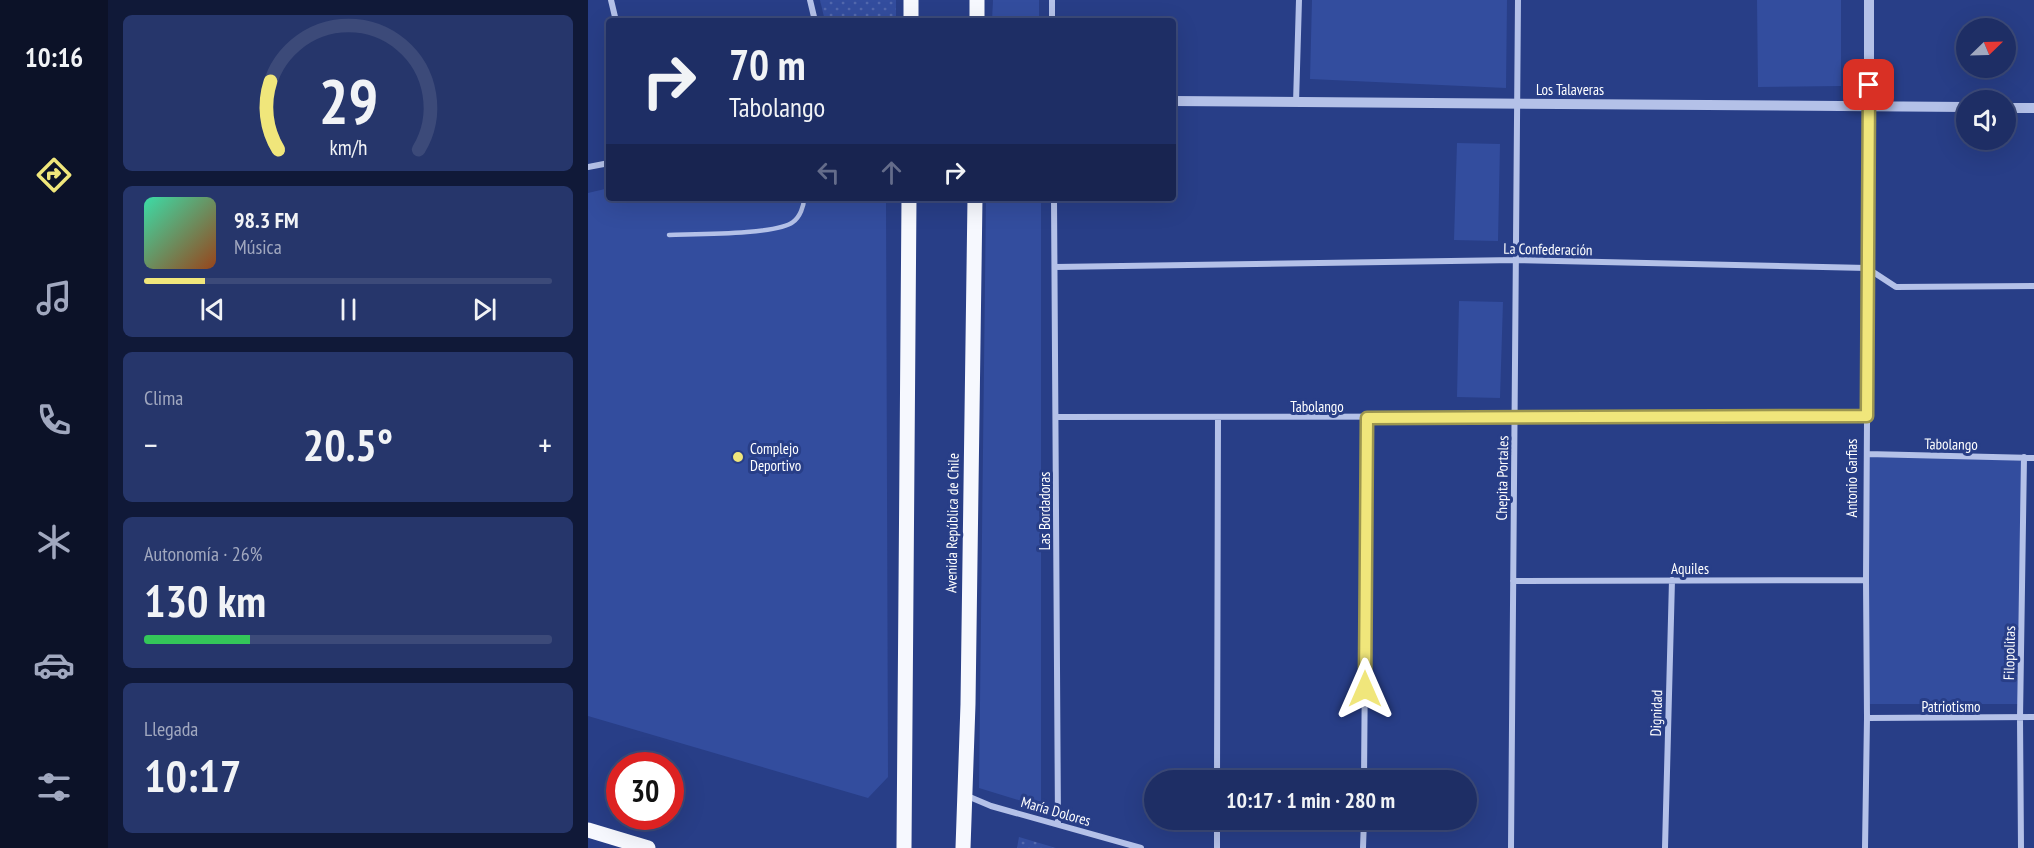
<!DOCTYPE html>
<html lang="es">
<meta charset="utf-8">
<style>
:root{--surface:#1e2e65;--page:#26366b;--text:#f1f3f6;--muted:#a1a8bf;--line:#3c4a79;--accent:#f0e67b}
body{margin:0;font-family:"PT Sans Narrow",sans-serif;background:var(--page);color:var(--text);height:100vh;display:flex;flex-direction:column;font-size:22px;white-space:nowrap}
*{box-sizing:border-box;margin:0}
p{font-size:20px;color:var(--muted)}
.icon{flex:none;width:33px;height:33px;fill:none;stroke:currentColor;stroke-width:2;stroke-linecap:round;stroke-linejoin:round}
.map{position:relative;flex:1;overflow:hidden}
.panel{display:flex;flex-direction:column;gap:15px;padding:15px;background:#101938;width:480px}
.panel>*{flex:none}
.guide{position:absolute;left:18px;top:18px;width:570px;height:183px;border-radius:6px;box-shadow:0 6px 24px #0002,0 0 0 2px var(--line);background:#1e2e65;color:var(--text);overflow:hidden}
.needle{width:39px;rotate:67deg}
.controls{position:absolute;left:1368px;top:18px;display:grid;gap:12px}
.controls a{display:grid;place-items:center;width:60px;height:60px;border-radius:50%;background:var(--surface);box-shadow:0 6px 24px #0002,0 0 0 2px var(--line);font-size:30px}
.speed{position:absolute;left:18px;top:752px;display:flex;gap:12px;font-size:30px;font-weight:700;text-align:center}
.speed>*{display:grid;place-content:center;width:78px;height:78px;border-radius:50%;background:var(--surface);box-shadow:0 6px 24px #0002,0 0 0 2px var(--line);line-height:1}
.speed .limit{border:9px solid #d22;background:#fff;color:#111}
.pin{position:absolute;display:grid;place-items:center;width:51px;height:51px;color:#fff;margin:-26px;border-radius:12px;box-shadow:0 3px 9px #0006}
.me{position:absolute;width:66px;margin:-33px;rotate:0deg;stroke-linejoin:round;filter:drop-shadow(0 0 4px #0008)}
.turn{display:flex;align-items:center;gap:21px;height:126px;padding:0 24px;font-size:27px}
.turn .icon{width:78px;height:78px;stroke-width:2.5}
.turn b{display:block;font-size:42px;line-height:51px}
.lanes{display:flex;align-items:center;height:57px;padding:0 24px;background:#0003;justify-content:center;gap:30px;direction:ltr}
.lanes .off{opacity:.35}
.big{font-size:45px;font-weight:800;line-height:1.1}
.panel .widget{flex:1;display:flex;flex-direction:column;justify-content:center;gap:9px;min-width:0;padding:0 21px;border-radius:9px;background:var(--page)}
.panel .dial{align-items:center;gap:0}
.dial svg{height:156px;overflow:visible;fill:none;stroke:var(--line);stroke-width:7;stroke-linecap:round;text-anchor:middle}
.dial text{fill:var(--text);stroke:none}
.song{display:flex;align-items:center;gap:18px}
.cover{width:72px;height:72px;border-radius:9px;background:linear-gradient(135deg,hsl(160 70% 55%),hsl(20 70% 35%))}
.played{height:6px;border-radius:3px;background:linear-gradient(90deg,var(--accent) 15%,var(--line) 15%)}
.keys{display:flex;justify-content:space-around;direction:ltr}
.heat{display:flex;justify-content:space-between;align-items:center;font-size:33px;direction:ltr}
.charge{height:9px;border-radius:4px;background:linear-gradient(90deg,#34c759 26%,var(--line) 0)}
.trip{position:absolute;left:556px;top:770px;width:333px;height:60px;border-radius:30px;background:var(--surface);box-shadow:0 6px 24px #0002,0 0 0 2px var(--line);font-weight:800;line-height:60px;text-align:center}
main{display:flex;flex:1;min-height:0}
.tab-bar{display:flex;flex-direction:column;width:108px;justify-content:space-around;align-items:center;background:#0c1228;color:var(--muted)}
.tab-bar .icon{width:42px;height:42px}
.tab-bar .active{color:var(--accent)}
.tab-bar b{font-size:27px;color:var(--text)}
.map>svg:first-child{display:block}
.grass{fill:#334d9e}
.park{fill:url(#park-dots)}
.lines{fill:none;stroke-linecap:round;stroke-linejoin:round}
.service{stroke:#b4c1e8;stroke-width:4.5}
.minor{stroke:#b4c1e8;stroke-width:6}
.tertiary{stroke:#b4c1e8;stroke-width:10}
.primary{stroke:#f6f8fe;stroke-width:15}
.route-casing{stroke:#9c9650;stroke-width:15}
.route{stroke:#f0e67b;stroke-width:10}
.poi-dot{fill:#f0e67b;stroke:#283e87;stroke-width:2}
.labels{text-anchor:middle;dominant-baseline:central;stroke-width:6;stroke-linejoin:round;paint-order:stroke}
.street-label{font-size:15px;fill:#fff;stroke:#283e87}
.poi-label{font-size:15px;fill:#fff;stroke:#283e87;text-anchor:start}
</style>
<main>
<nav class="tab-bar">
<b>10:16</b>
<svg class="icon active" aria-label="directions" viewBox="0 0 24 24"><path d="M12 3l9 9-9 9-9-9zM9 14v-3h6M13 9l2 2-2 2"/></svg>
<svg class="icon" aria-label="music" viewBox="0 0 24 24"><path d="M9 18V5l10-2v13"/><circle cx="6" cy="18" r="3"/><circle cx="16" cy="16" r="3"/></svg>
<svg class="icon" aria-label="phone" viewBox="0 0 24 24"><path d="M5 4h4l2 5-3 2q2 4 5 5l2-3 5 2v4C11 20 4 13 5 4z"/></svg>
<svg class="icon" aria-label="climate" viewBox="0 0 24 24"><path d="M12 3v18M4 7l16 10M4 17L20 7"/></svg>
<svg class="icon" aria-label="car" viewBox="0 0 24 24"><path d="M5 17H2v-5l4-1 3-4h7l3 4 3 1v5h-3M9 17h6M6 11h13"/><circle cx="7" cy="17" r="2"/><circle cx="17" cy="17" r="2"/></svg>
<svg class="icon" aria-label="filters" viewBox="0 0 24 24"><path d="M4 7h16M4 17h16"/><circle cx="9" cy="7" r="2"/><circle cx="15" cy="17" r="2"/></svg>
</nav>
<section class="panel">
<div class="widget dial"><svg viewBox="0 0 100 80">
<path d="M14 69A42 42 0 1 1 86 69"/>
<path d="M14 69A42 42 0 0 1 10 34" stroke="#f0e67b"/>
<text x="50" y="56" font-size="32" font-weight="700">29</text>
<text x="50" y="72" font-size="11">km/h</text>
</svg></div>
<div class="widget">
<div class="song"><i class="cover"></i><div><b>98.3 FM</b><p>Música</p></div></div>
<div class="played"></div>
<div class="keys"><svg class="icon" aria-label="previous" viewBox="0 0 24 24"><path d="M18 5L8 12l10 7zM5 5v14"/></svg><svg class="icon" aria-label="pause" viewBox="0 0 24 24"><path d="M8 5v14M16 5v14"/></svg><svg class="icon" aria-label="next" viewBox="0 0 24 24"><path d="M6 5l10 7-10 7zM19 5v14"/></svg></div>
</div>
<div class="widget"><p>Clima</p>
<div class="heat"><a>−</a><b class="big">20.5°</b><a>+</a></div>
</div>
<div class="widget"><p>Autonomía · 26%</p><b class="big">130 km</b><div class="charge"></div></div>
<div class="widget"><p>Llegada</p><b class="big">10:17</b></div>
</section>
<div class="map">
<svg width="1446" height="848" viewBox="0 0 1446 848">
<defs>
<pattern id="park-dots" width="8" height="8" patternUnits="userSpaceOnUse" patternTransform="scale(1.5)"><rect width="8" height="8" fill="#334d9e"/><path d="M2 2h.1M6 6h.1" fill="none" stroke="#5268ad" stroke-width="1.8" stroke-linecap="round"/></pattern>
</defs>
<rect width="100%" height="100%" fill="#283e87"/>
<path class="grass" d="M405 0H451V21H404Z
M724 0H919L918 88 722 79Z
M1169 0H1253V86L1170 87Z
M869 143 912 144 910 241 866 240Z
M21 188V198H298L300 777 280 798 0 716V193Z
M398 198H453V807L391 788Z
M871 301 915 302 912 398 869 397Z
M1279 454 1436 457 1433 704H1277Z"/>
<path class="park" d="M232 0H308V21H237Z
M431 837 468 848H429Z"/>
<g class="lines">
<path class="service" d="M81 235C107 234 188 235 205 222 212 217 216 206 216 198"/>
<path class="minor" d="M23 0 28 21
M222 0 227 21
M464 0V21
M708 103 711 0
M0 167 21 163
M466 198 470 824
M467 267 928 260 1279 268 1308 287 1446 286
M468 417 1279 416
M1279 454 1446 458
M925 581 1278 580
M1279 718 1446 717
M629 780 630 417
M776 780 779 418
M377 795 403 806 553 848
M629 848V819
M775 848 776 819
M923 848 930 0
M1077 848 1084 580
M1277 848 1279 718 1278 580 1281 106
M1433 848 1432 718 1436 457"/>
<path class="tertiary" d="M585 101 1378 107
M1281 106V0
M1418 108H1446"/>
<path class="primary" d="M323 21V0
M389 21V0
M0 830 60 848
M316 848 321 198
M375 848 380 704 387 198"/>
</g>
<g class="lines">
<g class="route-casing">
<path id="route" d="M777 689 779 418 1279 416 1281 85"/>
</g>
<use href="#route" class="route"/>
</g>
<circle class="poi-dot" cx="150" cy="457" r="6"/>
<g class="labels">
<g class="street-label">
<text x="982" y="89">Los Talaveras</text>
<text transform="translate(960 249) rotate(1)">La Confederación</text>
<text x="729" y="406">Tabolango</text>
<text transform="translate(1363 444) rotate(1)">Tabolango</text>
<text transform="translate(914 478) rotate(-89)">Chepita Portales</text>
<text transform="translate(1263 478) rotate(-90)">Antonio Garfias</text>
<text transform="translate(456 511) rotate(-90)">Las Bordadoras</text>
<text transform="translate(364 523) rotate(-89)">Avenida República de Chile</text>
<text x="1102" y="568">Aquiles</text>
<text transform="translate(1421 653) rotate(-89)">Filopolitas</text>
<text x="1363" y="706">Patriotismo</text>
<text transform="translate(1068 713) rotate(-88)">Dignidad</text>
<text transform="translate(468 811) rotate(16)">María Dolores</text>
</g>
<g class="poi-label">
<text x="162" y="448">Complejo<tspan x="162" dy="17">Deportivo</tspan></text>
</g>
</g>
</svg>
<div class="controls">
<a><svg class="needle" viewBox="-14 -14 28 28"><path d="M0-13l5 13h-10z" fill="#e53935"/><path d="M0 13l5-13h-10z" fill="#a1a8bf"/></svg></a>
<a><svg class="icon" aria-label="sound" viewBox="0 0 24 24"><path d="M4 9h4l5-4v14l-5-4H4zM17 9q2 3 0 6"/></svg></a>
</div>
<div class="speed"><div class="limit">30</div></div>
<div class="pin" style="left:1281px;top:85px;background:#d93025"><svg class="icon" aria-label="arrive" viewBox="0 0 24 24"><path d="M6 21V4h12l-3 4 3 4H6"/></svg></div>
<svg class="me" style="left:777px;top:689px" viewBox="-20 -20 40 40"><path d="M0-17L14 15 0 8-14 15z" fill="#f0e67b" stroke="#fff" stroke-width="4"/></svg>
<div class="trip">10:17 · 1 min · 280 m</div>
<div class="guide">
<div class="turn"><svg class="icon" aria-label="right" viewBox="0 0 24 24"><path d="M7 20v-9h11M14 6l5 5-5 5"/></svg><div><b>70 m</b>Tabolango</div></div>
<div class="lanes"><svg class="icon off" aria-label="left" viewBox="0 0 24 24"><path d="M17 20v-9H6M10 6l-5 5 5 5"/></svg><svg class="icon off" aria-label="ahead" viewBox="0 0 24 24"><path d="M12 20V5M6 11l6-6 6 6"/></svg><svg class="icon" aria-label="right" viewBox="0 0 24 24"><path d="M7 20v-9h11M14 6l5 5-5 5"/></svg></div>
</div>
</div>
</main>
